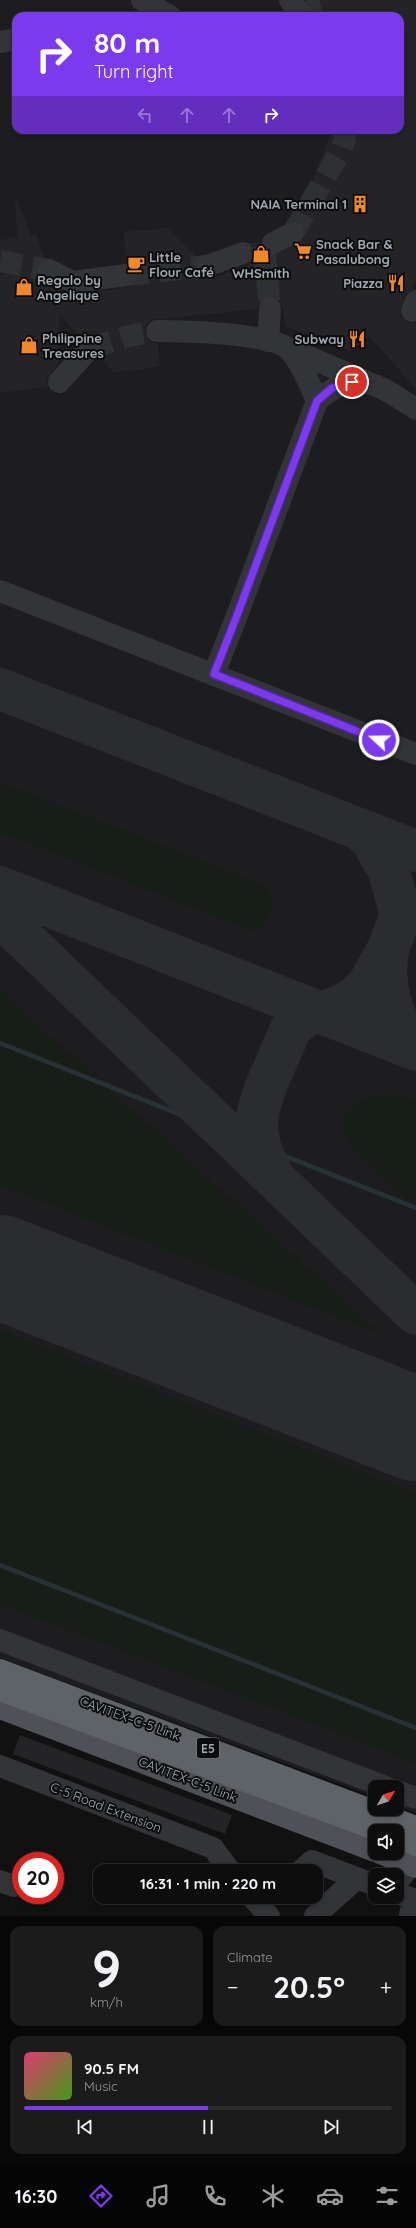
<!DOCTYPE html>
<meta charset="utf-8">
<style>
:root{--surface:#0d0d0e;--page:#1b1b1c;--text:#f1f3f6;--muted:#9a9c9e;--line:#2d2d2e;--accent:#7c3aed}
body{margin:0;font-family:Quicksand,sans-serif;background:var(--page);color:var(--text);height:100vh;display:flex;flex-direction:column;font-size:15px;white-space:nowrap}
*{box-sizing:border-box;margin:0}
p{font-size:13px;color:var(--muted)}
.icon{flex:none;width:22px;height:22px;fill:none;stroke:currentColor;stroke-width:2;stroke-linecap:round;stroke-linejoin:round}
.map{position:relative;height:1916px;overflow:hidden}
.panel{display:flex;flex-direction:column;gap:10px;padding:10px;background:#070708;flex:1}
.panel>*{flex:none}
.top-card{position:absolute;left:12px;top:12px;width:392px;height:122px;border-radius:12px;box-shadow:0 2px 6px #0003,0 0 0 1px var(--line);background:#7c3aed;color:#fff;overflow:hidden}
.needle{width:26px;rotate:51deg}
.buttons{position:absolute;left:368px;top:1780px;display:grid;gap:8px}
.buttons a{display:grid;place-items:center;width:36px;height:36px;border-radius:8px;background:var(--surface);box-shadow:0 2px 6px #0003,0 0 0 1px var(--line);font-size:20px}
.speed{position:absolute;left:12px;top:1852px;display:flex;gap:8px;font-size:20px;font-weight:700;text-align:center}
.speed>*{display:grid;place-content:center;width:52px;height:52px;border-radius:50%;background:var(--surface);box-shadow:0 2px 6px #0003,0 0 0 1px var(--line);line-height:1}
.speed .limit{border:6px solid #d22;background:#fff;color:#111}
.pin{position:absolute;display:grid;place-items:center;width:34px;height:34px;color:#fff;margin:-17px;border:2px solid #fff;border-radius:50%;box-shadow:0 1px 4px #0007}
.me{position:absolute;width:44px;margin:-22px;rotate:291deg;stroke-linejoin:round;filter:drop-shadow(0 0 3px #0008)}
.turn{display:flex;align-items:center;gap:14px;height:84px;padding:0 16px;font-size:18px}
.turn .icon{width:52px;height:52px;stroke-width:2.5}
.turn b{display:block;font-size:28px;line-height:34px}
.lanes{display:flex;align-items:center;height:38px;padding:0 16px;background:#0003;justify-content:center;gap:20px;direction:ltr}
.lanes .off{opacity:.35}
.big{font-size:30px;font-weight:700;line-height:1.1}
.panel .card{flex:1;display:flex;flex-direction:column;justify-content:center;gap:6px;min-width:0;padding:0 14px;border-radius:12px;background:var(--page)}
.panel .dial{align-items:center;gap:0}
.dial b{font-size:52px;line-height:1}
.song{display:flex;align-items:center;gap:12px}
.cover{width:48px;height:48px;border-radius:6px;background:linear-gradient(135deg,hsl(340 70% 55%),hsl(100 70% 35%))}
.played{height:4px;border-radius:2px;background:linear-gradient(90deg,var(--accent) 50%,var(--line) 50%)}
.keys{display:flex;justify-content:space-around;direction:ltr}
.heat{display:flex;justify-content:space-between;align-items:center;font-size:22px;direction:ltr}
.panel .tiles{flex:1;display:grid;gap:10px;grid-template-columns:1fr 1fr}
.card:last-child{grid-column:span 2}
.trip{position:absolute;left:93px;top:1864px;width:230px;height:40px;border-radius:12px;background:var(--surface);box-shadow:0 2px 6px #0003,0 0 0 1px var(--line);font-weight:700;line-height:40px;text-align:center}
.dock{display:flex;height:64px;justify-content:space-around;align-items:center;background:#050506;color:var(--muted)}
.dock .icon{width:28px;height:28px}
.dock .on{color:var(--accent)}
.dock b{font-size:18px;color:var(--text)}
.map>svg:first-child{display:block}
.built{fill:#1d1d1f;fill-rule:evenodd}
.green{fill:#171d17}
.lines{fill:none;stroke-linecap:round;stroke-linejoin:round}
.stream{stroke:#273236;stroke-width:4.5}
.taxiway{stroke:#2b2c2f;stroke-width:42}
.runway{stroke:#2b2c2f;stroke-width:104}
.building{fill:#242426}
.minor-tunnel{stroke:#2e3032;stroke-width:22;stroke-dasharray:22 11;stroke-linecap:butt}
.minor{stroke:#323437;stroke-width:22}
.major{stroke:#4e5156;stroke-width:22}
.highway{stroke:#5e6368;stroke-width:22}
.route-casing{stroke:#51269a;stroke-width:10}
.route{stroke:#7c3aed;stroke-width:7}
.labels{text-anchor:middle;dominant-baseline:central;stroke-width:4;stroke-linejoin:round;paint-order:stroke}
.shield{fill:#0c0c0d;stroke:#757b81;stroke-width:1}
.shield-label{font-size:12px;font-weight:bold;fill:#a2abb3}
.poi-label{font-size:13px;font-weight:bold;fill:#a2abb3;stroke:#0c0c0d;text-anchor:start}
.street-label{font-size:13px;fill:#a2abb3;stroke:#0c0c0d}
</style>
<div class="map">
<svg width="416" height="1916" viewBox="0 0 416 1916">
<rect width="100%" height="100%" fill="#111112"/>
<path class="built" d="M0 0H416V1813L397 1806V1787H375V1797L0 1658ZM16 16H400V130H16Z"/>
<path class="green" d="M0 782 259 883C281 897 275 920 253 931L0 832Z
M0 991 383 1335 0 1185Z
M389 1095 404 1096 416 1100V1208L351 1146C334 1109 355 1097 389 1095Z
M0 1330 416 1493V1763L0 1604Z"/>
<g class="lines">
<path class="stream" d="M0 1043 416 1208
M0 1565 416 1728"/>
<path class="taxiway" d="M0 689 416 851
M0 887 416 1050
M0 916 416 1314
M389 946C381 980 391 1022 416 1048
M273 1177 260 1147 257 1130 258 1111 266 1086 292 1026 308 1015 338 1007 353 999 368 985 389 947 401 914 388 869 371 840 361 830"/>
<path class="runway" d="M0 1267 416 1429"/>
</g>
<path class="building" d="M305 0H416V278L412 290 404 296 400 312 402 318 407 322 416 323V389L369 336 351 351 286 326 281 303 277 298 270 296 260 301 257 309 151 320 146 324 145 331 150 342 158 344 160 366 114 373 99 357 102 350 99 339 92 336 82 339 60 315 58 364 47 379 48 387 0 393V240L17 237 15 200H17L31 235 36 234 45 259 38 265V277L67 293 75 294 128 287 134 285 138 279V273L136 267 126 263 124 232 169 228 198 257 195 264 199 275 204 278H211L246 267 252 261 255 256V249L250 243 261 242 262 248 266 253 273 255 303 240 305 234 304 228 297 222 332 130H400V16H313Z
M20 1735 232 1815 225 1834 13 1754Z"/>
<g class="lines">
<path class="minor-tunnel" d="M308 0 312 16
M293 233 340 152 345 139 344 130
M264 246 270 308
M0 261 49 270
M126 275 207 266
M90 348 129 336 157 331"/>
<path class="minor" d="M142 0 170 16
M290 0 301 16
M0 42 16 39
M273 243 293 233
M207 266 243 253
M49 270 73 282 126 275
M412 311 416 301
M157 331C184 331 267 333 287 348 299 358 311 387 317 401L236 618 214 674
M268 341 270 308
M287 348 365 381
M59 382 90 348
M317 401C357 366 376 384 416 409
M0 591 416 754
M0 1640 386 1787
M0 1766 213 1848 230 1871
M397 1791 416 1798
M301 1871 312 1861 375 1885
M0 1881 14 1886 21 1882
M397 1882 411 1865
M397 1893 413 1899 410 1916
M252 1897 269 1916
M315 1916 357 1878"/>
<path class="major" d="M0 1708 375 1851
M380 1853 416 1867"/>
<path class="highway" d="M0 1670 416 1827
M0 1690 380 1831
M397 1837 416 1845"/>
</g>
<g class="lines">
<g class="route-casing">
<path id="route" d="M352 382 332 388 317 401 236 618 214 674 379 740"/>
</g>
<use href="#route" class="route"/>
</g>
<defs>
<g id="building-bare" transform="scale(1.38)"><path d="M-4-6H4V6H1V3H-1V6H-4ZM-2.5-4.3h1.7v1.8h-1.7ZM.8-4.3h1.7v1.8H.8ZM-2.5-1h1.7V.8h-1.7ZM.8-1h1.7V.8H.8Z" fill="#f1882a" stroke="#0c0c0d" stroke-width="2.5" paint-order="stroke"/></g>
<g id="supermarket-bare" transform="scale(1.38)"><path d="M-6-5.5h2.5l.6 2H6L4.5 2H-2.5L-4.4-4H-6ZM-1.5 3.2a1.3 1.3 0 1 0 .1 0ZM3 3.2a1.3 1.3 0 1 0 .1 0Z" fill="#f1882a" stroke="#0c0c0d" stroke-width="2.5" paint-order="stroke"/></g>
<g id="shop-bare" transform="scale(1.38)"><path d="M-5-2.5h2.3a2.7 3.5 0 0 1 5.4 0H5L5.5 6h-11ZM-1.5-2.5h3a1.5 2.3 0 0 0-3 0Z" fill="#f1882a" stroke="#0c0c0d" stroke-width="2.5" paint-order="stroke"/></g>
<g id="cafe-bare" transform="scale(1.38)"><path d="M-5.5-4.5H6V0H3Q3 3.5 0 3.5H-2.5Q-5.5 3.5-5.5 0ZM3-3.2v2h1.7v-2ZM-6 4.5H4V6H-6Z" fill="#f1882a" stroke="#0c0c0d" stroke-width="2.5" paint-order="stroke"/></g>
<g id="restaurant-bare" transform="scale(1.38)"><path d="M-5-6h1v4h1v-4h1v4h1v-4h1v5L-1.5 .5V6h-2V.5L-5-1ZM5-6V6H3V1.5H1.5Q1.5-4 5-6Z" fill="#f1882a" stroke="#0c0c0d" stroke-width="2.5" paint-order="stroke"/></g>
</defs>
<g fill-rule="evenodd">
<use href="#building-bare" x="360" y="204"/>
<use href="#supermarket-bare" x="303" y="251"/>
<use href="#shop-bare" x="261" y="254"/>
<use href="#cafe-bare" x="136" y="264"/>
<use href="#restaurant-bare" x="396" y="283"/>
<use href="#shop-bare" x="24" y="287"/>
<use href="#restaurant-bare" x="357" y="339"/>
<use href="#shop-bare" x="29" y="345"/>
</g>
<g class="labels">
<rect class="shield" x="197" y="1738" width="22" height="20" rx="3"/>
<g class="shield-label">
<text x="208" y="1748">E5</text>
</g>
<g class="poi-label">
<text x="347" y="204" text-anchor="end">NAIA Terminal 1</text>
<text x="316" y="244">Snack Bar &amp;<tspan x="316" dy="15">Pasalubong</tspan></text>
<text x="149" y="257">Little<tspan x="149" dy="15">Flour Café</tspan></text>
<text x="261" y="273" text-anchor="middle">WHSmith</text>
<text x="37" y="280">Regalo by<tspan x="37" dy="15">Angelique</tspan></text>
<text x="383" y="283" text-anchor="end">Piazza</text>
<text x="42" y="338">Philippine<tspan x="42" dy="15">Treasures</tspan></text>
<text x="344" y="339" text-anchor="end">Subway</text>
</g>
<g class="street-label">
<text transform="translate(130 1718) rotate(20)">CAVITEX–C-5 Link</text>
<text transform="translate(188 1779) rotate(21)">CAVITEX-C-5 Link</text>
<text transform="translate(106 1807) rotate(21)">C-5 Road Extension</text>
</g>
</g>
</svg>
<div class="buttons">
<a><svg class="needle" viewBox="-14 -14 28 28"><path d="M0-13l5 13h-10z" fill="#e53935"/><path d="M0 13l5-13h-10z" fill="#9a9c9e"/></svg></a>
<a><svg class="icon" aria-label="sound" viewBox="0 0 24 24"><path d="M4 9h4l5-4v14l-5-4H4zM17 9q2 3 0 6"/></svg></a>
<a><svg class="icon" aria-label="layers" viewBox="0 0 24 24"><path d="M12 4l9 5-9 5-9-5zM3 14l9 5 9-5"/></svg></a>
</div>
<div class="speed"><div class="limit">20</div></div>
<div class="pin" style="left:352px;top:382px;background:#d93025"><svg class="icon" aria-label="arrive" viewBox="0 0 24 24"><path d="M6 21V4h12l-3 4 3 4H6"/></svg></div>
<svg class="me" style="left:379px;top:740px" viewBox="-20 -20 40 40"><circle r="17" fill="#7c3aed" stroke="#fff" stroke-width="3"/><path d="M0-11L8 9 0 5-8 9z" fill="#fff"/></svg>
<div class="trip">16:31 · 1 min · 220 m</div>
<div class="top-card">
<div class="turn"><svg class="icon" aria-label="right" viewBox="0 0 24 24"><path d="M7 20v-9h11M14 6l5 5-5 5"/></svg><div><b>80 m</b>Turn right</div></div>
<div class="lanes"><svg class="icon off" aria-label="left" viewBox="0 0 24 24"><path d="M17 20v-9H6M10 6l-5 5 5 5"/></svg><svg class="icon off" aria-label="ahead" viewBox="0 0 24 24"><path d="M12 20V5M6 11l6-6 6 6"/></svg><svg class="icon off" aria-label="ahead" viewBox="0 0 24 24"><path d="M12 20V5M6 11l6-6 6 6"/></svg><svg class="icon" aria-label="right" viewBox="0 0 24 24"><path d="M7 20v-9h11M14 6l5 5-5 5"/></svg></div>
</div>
</div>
<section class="panel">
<div class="tiles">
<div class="card dial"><b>9</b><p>km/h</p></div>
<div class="card"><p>Climate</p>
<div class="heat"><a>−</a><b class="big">20.5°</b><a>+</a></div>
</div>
<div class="card">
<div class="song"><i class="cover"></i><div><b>90.5 FM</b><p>Music</p></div></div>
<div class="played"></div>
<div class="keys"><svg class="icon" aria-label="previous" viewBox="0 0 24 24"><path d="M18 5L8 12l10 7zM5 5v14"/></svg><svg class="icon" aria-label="pause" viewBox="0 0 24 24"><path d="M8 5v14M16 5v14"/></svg><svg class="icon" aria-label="next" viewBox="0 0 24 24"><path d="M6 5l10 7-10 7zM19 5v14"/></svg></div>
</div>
</div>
</section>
<nav class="dock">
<b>16:30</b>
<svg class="icon on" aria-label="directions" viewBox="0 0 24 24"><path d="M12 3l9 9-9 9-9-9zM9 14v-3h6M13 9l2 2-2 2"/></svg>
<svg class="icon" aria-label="music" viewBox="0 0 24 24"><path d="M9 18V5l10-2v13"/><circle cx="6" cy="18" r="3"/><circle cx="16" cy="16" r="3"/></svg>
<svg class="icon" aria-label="phone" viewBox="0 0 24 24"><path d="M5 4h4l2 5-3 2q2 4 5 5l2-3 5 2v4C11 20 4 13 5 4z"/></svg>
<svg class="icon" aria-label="climate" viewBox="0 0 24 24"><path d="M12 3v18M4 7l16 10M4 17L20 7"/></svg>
<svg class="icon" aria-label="car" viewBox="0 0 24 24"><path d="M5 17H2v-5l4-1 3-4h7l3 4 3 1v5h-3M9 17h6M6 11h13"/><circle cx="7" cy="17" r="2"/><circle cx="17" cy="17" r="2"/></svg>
<svg class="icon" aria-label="filters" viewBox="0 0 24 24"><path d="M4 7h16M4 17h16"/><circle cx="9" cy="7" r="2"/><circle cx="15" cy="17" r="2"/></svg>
</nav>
